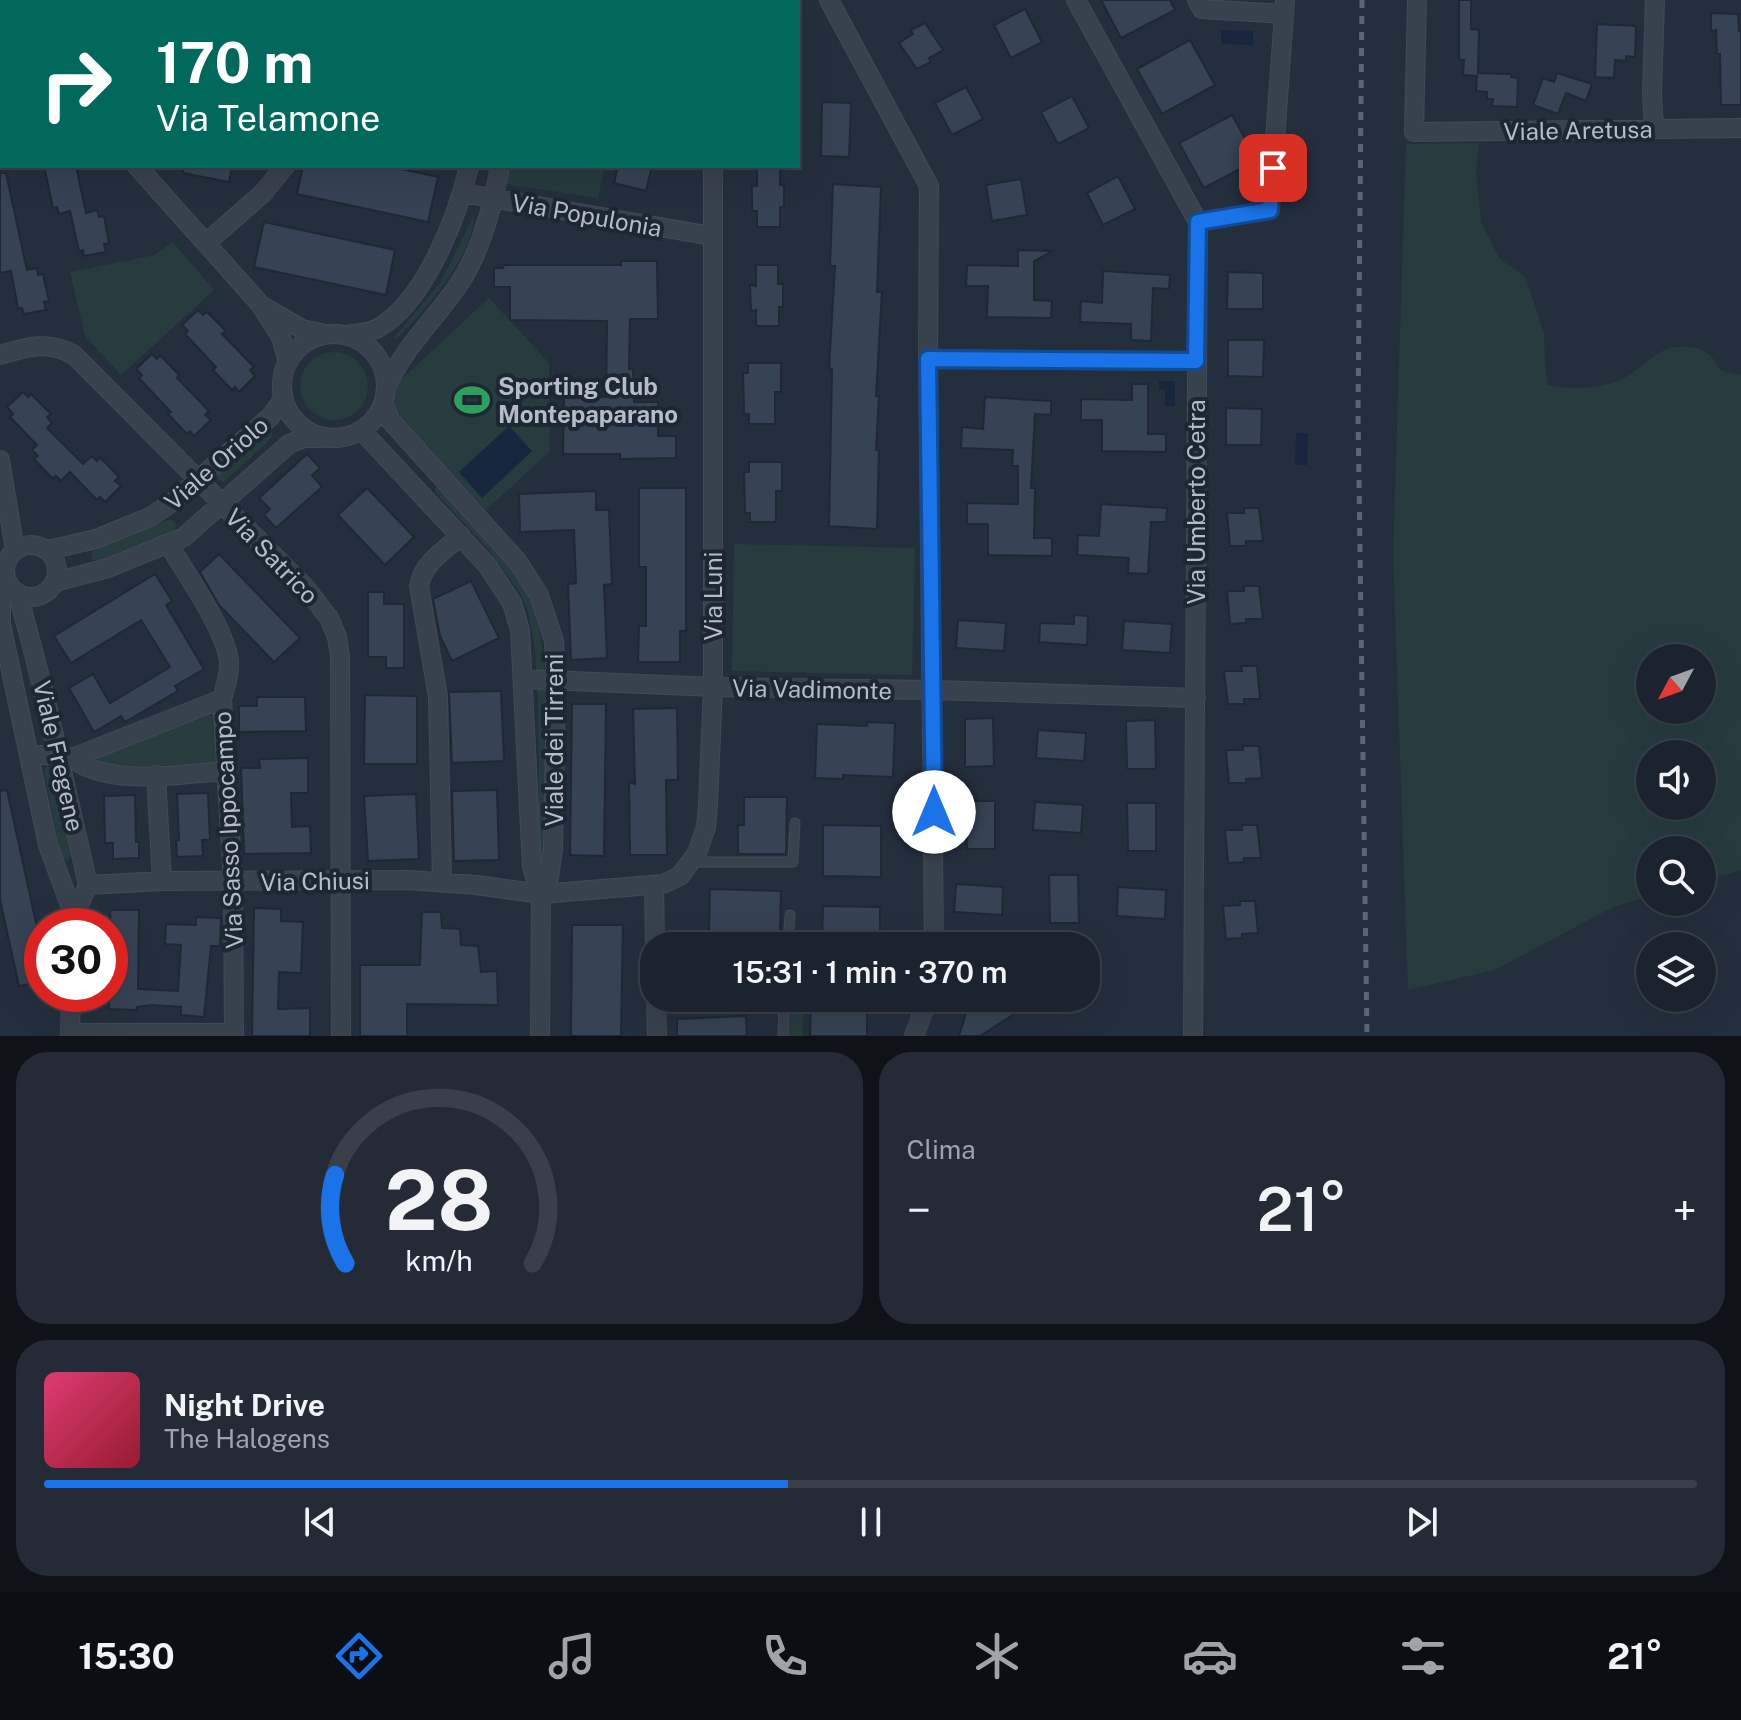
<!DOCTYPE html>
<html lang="it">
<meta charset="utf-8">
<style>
:root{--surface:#1b232e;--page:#242b36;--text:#f1f3f6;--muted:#a0a4aa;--line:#39404a;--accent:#1a73e8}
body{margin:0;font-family:"Public Sans",sans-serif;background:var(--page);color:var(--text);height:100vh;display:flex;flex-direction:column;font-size:30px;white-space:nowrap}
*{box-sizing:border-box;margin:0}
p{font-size:26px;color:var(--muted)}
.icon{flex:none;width:44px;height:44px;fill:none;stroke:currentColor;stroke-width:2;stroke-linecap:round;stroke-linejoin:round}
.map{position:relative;height:1036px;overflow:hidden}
.sheet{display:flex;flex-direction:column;gap:16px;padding:16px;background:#0f1319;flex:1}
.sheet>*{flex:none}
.hud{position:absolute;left:0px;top:0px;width:800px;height:168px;box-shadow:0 8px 32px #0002,0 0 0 2px var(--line);background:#00695c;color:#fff;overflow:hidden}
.needle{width:52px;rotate:229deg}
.tools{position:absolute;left:1636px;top:644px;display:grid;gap:16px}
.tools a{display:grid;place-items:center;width:80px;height:80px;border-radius:50%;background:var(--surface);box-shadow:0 8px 32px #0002,0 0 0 2px var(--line);font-size:40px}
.speed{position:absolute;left:24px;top:908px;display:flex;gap:16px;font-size:40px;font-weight:700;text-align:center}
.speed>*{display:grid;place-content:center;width:104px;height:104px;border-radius:50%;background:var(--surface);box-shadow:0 8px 32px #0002,0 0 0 2px var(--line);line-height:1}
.speed .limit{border:12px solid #d22;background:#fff;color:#111}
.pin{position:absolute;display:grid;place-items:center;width:68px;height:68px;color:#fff;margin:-34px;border-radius:16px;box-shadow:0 4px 12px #0006}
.me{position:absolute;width:88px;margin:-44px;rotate:0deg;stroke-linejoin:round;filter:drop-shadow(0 0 6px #0008)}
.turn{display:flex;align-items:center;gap:28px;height:168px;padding:0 24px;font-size:36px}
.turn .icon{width:104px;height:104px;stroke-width:2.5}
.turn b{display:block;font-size:56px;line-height:68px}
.big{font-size:60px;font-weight:600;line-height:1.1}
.sheet .card{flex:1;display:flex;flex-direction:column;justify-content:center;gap:12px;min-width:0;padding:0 28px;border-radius:32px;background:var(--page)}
.sheet .dial{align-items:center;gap:0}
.dial svg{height:208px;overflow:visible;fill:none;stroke:var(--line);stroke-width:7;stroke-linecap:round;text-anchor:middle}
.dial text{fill:var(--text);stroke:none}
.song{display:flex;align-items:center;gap:24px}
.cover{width:96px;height:96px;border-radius:12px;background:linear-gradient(135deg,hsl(340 70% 55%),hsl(350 70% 35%))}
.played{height:8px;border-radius:4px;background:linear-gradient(90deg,var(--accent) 45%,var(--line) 45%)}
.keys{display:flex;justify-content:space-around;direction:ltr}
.heat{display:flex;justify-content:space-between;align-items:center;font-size:44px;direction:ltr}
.sheet .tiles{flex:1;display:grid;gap:16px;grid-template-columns:1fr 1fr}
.card:last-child{grid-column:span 2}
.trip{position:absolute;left:640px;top:932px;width:460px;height:80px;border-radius:32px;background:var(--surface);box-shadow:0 8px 32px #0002,0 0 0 2px var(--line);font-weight:600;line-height:80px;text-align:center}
.dock{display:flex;height:128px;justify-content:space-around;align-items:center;background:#0b0e12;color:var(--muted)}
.dock .icon{width:56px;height:56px}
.dock .current{color:var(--accent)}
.dock b{font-size:36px;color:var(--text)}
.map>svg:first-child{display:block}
.green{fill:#263c3f;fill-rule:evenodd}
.water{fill:#17263c}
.building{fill:#364354;stroke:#1f2835;stroke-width:2}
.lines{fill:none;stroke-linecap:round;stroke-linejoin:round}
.service-casing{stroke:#414a57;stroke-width:11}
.minor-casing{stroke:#414a57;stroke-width:20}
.service{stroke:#38414e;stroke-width:9}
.minor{stroke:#38414e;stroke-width:18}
.rail{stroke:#5a6575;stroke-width:5;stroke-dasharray:8 8;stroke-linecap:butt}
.route-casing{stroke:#114b97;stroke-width:20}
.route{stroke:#1a73e8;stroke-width:14}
.labels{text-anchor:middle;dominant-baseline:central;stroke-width:8;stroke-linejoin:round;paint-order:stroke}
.street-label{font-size:24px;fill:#b4bcc9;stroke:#1d2633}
.poi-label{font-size:24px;font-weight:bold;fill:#b4bcc9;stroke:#1d2633;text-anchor:start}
</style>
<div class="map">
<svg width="1741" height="1036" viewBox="0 0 1741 1036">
<rect width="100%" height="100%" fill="#242f3e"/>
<path class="green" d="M1479 143 1476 172 1481 222 1499 258 1526 278 1544 333 1545 365 1548 385C1571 390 1601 389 1622 379 1649 366 1654 345 1687 347 1705 348 1712 354 1720 370L1741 375V870L1702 881V850H1650V896L1613 907 1495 970 1408 990 1393 554 1406 144ZM1702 658V710H1650V658ZM1702 754V806H1650V754Z
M509 166H605L598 198 505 184Z
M473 217C476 252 422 315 397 338L393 339 440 283Z
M173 242 214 290 121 375 85 336 70 272 154 255Z
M489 298 549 363 550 451 482 514 393 417 397 383Z
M300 386a34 34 0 1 1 68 0a34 34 0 1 1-68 0Z
M265 432H272L271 439 224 482 219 480 218 475Z
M435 488H439C469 520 507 552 526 591 548 636 545 688 546 737 546 782 547 827 547 872H540L538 701 535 647 528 611 519 591 489 550 435 492Z
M170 519 177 525 173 532 99 561 91 559 93 551Z
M734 544 915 548 912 675 732 671Z
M29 665 46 738 43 740 26 668Z
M212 715 216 765 93 767 91 755Z
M47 765 55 771 71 857 66 861 60 853 44 771Z
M803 1010V1036H779L789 1011Z"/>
<path class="water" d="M1221 30 1253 31V45L1221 44Z
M1159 381H1175V406H1165V390H1159Z
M509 426 532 451 482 498 459 472Z
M1296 433H1308L1307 465H1295Z"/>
<path class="building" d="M1101 0H1170L1175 10 1121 38Z
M1459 0H1471V29L1479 30 1478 73 1511 74V77L1518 78 1517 107 1492 106 1493 99H1487V92L1476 91 1477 76 1463 75 1464 60 1459 59Z
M1025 9 1042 42 1011 58 994 25Z
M1711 13 1738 14 1739 31H1741V105H1721L1720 54H1717L1716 30 1711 31Z
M925 23 943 50 929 58 931 62 917 69 899 43 913 34 911 30Z
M1597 24 1636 26 1635 57 1626 56V61L1615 60 1614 78 1595 77Z
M1190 40 1215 85 1162 114 1137 69Z
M1557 73 1592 84 1586 101 1566 93 1558 114 1533 105 1543 78 1554 82Z
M966 87 983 119 952 135 935 103Z
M1072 96 1089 128 1058 144 1041 112Z
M822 102 851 103 849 157 821 156Z
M1232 115 1257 160 1204 188 1179 143Z
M44 166H76L86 213 97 210 99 217 104 216 109 243 104 244 106 252 84 256 83 250 79 251 70 211 59 214 57 207 53 208Z
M183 166H232L229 182 183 173Z
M303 166H387L438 177 428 222 297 194Z
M618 166H652L646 191 614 183Z
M757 166H780V185H784V207H780V227H757V211H752V186H757Z
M0 173H6L27 270 37 268 38 275 43 274 49 301 44 302 46 310 24 314 22 308H18L11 271 0 273Z
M1118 176 1135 209 1103 225 1087 193Z
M1021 179 1027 215 992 221 986 185Z
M833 184 881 187 877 292H882L876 396H879L876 450H879L877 529 829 526 832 369H829L835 266H830Z
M264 222 395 250 386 295 254 267Z
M1018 250 1053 251 1034 261V300L1052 301 1051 318 987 317 988 286H966L967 265 1018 266Z
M621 261H657L658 319H630L629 369H633L634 402H658V436H676V458L620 459V454H563L564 396 606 397 607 321 510 320V287H494V268H503L504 265H621Z
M756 265H778V284H783V307H779V326H756V310L751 311 750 285 756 286Z
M1103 271 1170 275 1169 289 1153 288 1151 341 1131 340V324L1080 322 1081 301 1102 303Z
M1228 272 1263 273V309H1227Z
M198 310 203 315 207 312 226 331 222 334 254 367 250 370 255 376 239 392 235 387 232 390 213 370 216 367 185 334 188 331 182 325Z
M1228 340H1264L1263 377 1228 376Z
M152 354 157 359 160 355 179 375 177 378 209 411 205 415 211 420 194 436 190 431 187 434 168 414 171 412 139 378 142 375 136 369Z
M748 363H781V392H775V424H749V414H744L743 373H748Z
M1132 384H1148V434H1166V452L1102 451V420H1081V399L1132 400Z
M23 392 28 397 31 394 51 414 47 417 52 423 47 428 83 464 92 456 97 461 100 457 119 477 115 481 121 486 105 502 100 497 97 500 70 472 61 481 56 476 53 479 34 459 38 456 32 450 37 445 10 417 13 414 7 407Z
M985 397 1051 401V415L1035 414 1031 488H1035L1034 538H1052V556L988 555V524H967V503L1018 504V466H1012L1013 450 961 448 962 427 983 429Z
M1226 408 1262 409 1261 445H1226Z
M307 454 320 468 312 475 322 487 276 528 264 515 270 509 259 498Z
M749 462H782V491H776V522H750V513H745L744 472H749Z
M367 488 414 537 385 565 338 515Z
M639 488H686V631H680V662H638L639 626H646V567H639Z
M596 491V510H609L612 584 604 585 607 658 571 660 568 584 576 583 574 530 520 532 519 494Z
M1101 504 1167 508 1166 522H1151L1148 574 1128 573 1129 558 1077 555 1078 535 1099 536Z
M1244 508H1259L1263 541H1246V546H1230L1227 513H1244Z
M219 554 300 638 274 662 219 605 200 572Z
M155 574 172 601 166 605 204 669 175 686 178 691 125 722 121 716 94 732 69 688 93 674 110 703 170 667 141 620 71 663 54 636Z
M471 581 499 638 452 661 440 636 433 599Z
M1244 586H1259L1263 619H1246V623L1230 624 1227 591H1244Z
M368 592H384V604H404V668H386V657H368Z
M1074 615 1088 616 1087 645 1039 642 1040 623 1074 624Z
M958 620 1006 623 1004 651 956 648Z
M1124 621 1172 624 1170 653 1122 650Z
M1241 666H1257L1260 699H1244V704H1228L1224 671H1242Z
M501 691 504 761 452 763 449 692Z
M365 695 417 696V764H364Z
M257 697H305L306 731 239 732V706H257Z
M572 704H606L604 856 570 855Z
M677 708 678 780H666L667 855H630L629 782 635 784 633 709Z
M993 718 994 766 965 767V719Z
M1155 720 1156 769H1127L1126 721Z
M867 722 895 723 893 777 843 775V779L815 778 817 724 867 726Z
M1038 730 1086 733 1084 761 1036 758Z
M1243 746H1259L1262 778 1246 779V783H1229L1226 750H1243Z
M308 758V793H291L292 827 310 826 311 853 244 854 241 768H260L259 759Z
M7 790 42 950V982L19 986 0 900V791Z
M497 790 499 860 454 861 452 791Z
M208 793 210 840H202L203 856 177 857 176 841 179 840 177 794Z
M416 794 419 859 368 861 364 796Z
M135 795 136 842H139V858L113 859V843H105L104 796Z
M744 797H787L786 854H738V825H744Z
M966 801H995V849H967Z
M1035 802 1083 805 1081 833 1033 830Z
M1127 803H1156V851H1128Z
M823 825 881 826V877L823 876Z
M1242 825H1257L1261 858H1244V862L1228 863 1225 830H1242Z
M1049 875H1078L1079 923H1050Z
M956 884 1003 887 1002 915 954 912Z
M1118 887 1166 890 1165 919 1117 916Z
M710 889 781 891 780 933 709 931Z
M1240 901H1255L1258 933 1242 934V938L1226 939 1223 906 1240 905Z
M823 906 880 907V946H822Z
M254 908 281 909V921L303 922 301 973 279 972 278 1009 310 1008V1036H252Z
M110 910H139L138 989 178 991 181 945 165 944 166 924 196 925V917L221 918 220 946H211L204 1017 181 1015V1007L152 1005 137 1007V1010L109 1009 110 983H113Z
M422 912H441L442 928 460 929 461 945 478 946 481 972 497 971 498 1005 407 1004V1036H360V965H420Z
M572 925H623L621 1036H571Z
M811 998H867V1036H810Z
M966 999H1019V1011L980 1036H959L966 1013Z
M746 1016 747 1036H677V1019Z"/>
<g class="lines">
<g class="service-casing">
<path id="service" d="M693 862H793L795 823
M788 946 790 915
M783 1036 784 998"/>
</g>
<g class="minor-casing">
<path id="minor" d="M78 0 79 2
M647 0 649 2
M829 0 929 186 928 359 934 946
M1076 0 1198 222 1193 1036
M1197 0 1202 9 1284 14
M1417 0 1414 132 1741 128
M322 2V0
M505 2 506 0
M531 2V0
M1654 129 1652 93 1655 0
M137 166 260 304 281 337 288 362
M462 193 712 236
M1198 222 1270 210 1285 0
M206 243 263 193 285 166
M266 308 302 329 325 334
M282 386a52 52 0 1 1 104 0a52 52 0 1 1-104 0Z
M347 335C358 333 369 333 378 328 425 302 458 215 469 166
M0 355C27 347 48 340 74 355L305 587 329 618 337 637 340 656 341 1036
M928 359 1196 361
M387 386C406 344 434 321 459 284 481 251 493 205 500 166
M384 404 390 420 518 562 539 595 554 641 556 680 553 850 549 877 541 894
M362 431 487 565 512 603 520 630 532 867 541 894 540 1036
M0 460 15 550
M5 571a26 26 0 1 1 52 0a26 26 0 1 1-52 0Z
M169 545C185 572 227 632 229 662 230 674 225 687 222 699L233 883 234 1036
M48 550 96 539 150 517 171 503 270 417 280 404 283 394
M7 581 1 600V624L48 845 74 916
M55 582 108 568 184 537 289 444 304 438H322
M18 594 44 692 88 885 74 916V923
M524 679 713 687 933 690 1196 698
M29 756 58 754 72 758 222 699
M72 758C107 787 183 774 226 771
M156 775 162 881
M442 882 438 697 419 586C423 563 444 550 461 536
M88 885 162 881 409 880 476 885 541 894 663 884 680 876 697 853 706 827 708 805 713 687V166
M654 886 655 946
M656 998 657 1036
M70 1033H234
M70 1036 71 994
M914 1036 928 998"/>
</g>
<use href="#service" class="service"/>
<use href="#minor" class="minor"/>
<path class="rail" d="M1362 0 1358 412 1367 1036"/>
</g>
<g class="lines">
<g class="route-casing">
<path id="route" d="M934 812 928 359 1196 361 1198 222 1270 210 1273 168"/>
</g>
<use href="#route" class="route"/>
</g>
<defs>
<g id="stadium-bare" transform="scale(2.76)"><path d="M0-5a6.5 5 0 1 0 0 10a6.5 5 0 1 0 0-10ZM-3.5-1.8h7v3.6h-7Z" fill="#2e9e5b" stroke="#1d2633" stroke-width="2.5" paint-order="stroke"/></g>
</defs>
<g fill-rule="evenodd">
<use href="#stadium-bare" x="472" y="400"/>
</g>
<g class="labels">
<g class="street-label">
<text transform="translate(1578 130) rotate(-1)">Viale Aretusa</text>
<text transform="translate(587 215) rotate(10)">Via Populonia</text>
<text transform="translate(216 463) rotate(-41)">Viale Oriolo</text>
<text transform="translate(1196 502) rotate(-90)">Via Umberto Cetra</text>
<text transform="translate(272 556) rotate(46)">Via Satrico</text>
<text transform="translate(713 596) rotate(-90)">Via Luni</text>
<text transform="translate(812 689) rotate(1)">Via Vadimonte</text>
<text transform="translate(554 740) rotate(-90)">Viale dei Tirreni</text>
<text transform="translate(59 756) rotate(77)">Viale Fregene</text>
<text transform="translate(228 830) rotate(-93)">Via Sasso Ippocampo</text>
<text transform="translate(315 881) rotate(-1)">Via Chiusi</text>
</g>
<g class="poi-label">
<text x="498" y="386">Sporting Club<tspan x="498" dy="28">Montepaparano</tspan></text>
</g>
</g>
</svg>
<div class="tools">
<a><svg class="needle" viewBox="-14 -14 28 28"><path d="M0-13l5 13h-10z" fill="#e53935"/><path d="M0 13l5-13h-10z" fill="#a0a4aa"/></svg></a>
<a><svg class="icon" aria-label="sound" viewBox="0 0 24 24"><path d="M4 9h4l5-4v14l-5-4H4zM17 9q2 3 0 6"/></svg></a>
<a><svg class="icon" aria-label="search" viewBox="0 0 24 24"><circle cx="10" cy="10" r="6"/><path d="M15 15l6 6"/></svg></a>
<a><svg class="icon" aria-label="layers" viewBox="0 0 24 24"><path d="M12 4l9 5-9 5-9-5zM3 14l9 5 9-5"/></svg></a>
</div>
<div class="speed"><div class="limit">30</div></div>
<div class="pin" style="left:1273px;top:168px;background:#d93025"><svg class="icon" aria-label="arrive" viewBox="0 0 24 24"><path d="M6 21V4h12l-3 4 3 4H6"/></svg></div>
<svg class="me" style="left:934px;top:812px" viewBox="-20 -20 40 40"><circle r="19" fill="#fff"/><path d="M0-13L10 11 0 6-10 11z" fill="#1a73e8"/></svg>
<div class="trip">15:31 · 1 min · 370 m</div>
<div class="hud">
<div class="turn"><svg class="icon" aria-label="right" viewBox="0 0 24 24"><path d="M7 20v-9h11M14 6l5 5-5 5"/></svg><div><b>170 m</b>Via Telamone</div></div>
</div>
</div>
<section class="sheet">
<div class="tiles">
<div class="card dial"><svg viewBox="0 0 100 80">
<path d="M14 69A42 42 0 1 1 86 69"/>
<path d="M14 69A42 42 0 0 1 10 35" stroke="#1a73e8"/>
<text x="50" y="56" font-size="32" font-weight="700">28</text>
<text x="50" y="72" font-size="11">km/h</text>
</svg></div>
<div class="card"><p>Clima</p>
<div class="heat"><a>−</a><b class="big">21°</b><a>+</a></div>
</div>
<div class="card">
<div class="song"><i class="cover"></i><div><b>Night Drive</b><p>The Halogens</p></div></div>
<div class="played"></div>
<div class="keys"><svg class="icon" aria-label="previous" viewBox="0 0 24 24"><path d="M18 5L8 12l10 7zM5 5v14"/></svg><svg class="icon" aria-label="pause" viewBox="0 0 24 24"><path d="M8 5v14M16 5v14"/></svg><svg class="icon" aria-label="next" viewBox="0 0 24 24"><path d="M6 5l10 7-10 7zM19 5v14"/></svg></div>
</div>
</div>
</section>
<nav class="dock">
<b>15:30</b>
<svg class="icon current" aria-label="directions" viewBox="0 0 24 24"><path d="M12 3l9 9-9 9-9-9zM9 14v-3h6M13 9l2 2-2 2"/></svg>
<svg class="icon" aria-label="music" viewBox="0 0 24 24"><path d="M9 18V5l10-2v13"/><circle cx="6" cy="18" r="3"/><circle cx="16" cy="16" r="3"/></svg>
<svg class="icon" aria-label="phone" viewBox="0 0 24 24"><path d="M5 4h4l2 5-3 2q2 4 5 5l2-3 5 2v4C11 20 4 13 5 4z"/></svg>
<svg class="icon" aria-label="climate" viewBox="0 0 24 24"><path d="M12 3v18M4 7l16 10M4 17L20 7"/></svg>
<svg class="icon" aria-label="car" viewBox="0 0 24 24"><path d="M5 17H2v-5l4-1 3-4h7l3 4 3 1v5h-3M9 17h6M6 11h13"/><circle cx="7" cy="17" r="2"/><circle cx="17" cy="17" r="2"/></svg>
<svg class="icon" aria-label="filters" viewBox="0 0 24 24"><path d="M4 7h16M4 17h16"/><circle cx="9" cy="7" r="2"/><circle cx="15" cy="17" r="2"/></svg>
<b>21°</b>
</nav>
